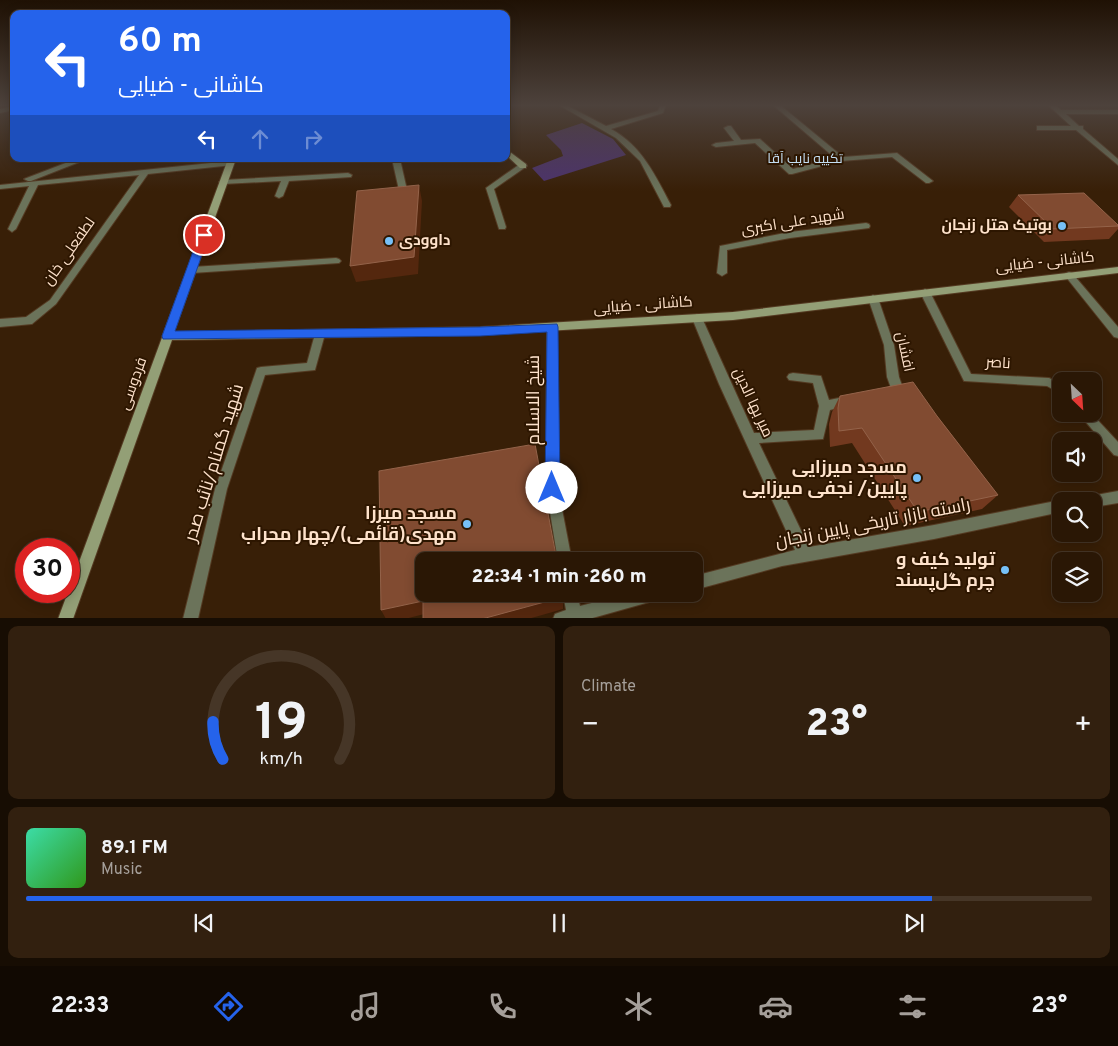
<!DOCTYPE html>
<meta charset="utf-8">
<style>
:root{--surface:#2a1705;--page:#32200f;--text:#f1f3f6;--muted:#a59f9a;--line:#463627;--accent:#2563eb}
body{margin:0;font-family:Overpass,Cairo,sans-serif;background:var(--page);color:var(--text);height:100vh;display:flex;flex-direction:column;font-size:19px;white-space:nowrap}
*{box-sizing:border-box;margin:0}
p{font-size:16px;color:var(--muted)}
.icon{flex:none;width:28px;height:28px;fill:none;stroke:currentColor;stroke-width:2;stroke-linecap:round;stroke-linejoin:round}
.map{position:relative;height:618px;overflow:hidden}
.details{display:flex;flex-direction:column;gap:8px;padding:8px;background:#170d03;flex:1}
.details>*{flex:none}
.top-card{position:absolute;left:10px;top:10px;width:500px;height:152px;border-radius:10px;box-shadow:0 2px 12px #0003,0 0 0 1px var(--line);background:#2563eb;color:#fff;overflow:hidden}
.needle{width:32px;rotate:155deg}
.fabs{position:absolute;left:1052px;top:372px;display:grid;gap:10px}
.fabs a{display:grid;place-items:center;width:50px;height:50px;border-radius:10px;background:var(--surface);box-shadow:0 2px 12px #0003,0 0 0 1px var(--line);font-size:25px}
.speed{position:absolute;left:15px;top:538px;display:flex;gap:10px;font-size:25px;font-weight:700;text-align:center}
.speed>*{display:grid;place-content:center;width:65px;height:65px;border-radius:50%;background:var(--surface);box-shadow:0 2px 12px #0003,0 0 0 1px var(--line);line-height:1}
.speed .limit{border:8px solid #d22;background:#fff;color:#111}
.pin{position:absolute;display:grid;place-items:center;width:42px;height:42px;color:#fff;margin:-21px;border:2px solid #fff;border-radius:50%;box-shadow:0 1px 5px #0007}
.me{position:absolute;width:55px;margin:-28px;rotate:0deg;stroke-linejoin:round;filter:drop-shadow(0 0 4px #0008)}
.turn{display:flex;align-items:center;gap:18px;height:105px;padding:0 25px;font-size:22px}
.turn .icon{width:65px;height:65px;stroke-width:2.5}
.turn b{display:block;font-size:35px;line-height:42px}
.lanes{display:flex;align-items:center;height:48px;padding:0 25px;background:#0003;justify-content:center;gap:25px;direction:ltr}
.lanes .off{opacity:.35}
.big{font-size:38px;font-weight:800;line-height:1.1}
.details .card{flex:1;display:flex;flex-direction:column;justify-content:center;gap:8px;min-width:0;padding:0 18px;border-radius:10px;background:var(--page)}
.details .dial{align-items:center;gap:0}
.dial svg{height:130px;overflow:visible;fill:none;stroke:var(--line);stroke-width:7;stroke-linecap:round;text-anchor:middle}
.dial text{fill:var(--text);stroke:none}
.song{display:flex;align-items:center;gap:15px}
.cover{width:60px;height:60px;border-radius:8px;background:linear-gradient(135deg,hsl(160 70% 55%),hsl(110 70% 35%))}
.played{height:5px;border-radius:2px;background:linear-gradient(90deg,var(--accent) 85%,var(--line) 85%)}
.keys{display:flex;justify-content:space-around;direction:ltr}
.heat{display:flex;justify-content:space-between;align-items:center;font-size:28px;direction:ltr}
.details .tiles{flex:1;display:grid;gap:8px;grid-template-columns:1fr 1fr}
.card:last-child{grid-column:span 2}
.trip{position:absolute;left:415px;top:552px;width:288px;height:50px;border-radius:10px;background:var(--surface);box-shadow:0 2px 12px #0003,0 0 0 1px var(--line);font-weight:800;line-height:50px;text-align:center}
.dock{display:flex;height:80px;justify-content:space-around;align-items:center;background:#110902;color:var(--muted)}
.dock .icon{width:35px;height:35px}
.dock .selected{color:var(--accent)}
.dock b{font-size:22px;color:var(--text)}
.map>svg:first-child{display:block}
.green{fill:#4c326e}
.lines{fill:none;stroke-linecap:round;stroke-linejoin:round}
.street-casing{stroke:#543a22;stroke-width:2}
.secondary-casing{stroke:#543a22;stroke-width:2}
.street{fill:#6b735a;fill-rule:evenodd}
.secondary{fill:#939f76;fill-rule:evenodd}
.wall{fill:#72391f}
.shaded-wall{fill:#54270e}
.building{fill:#814b31;stroke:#94634a}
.route{fill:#2563eb;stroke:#184099}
.poi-dot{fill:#76c0f7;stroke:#2d1600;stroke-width:2}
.labels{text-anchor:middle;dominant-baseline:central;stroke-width:4;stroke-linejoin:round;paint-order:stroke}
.far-neighbourhood-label{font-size:14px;fill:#c4def3;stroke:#2d1600}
.street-label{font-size:15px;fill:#fee2cb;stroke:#2d1600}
.poi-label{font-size:15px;font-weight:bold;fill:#fee2cb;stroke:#2d1600;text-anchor:end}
.near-street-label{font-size:18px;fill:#fee2cb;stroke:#2d1600}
.near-poi-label{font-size:18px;font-weight:bold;fill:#fee2cb;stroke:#2d1600;text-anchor:end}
</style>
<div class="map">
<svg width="1118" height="619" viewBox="0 0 1118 619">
<rect width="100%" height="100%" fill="#381f07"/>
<path class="green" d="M582 123 613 139 626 155 544 181 532 168 563 156 561 150 546 135Z"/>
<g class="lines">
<g class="street-casing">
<path id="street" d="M559 105H566L606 126 658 111 660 105H666L663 113 611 129C642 146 655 175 671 205L670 207H664L640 161 616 138Z
M773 105H780L843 157 897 153 933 181 929 183H926L892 157 841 161 792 174H789L755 143 716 147 712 145 716 143 734 141 724 128 728 126H731L741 140 760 139 793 169 835 158Z
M1048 105H1055L1061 110H1118V114H1066L1079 126H1083V129L1118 159V165L1076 130H1037V126H1071Z
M14 106V110L0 113V109Z
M76 159H87L31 181H28L24 179Z
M392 159H400L409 199 408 201H402L401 199Z
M230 161 234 163 233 165 148 174 56 304 32 324 0 327V319L26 317 50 300 139 175 38 185 16 229 12 232 8 229 29 186 0 189V185Z
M520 164H526L527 166 494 189 506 227 505 229H499L486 188Z
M348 173 352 175 351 177 289 181 283 196 279 198 275 196 281 181 223 184 219 182 223 180Z
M866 223 869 224 870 226 869 228 790 238 727 250V273L722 276 717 273 720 246 790 232Z
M336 258 339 259 341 261 339 263 192 273 187 270 192 267Z
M1069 272 1072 273 1118 327V338L1114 337 1066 277 1064 275 1066 273Z
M925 289 930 292 971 374 1049 378 1061 384V394L1047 386 964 381 920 292Z
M873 295 878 298 894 345 899 377 904 391 902 394C897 396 893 397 888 395L886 392 888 389 891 388 887 377 884 345 868 298Z
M697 314 702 318 754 433 814 430 819 406 813 383 789 380 787 377 789 374 793 373 821 376 829 400 849 396 853 398 855 401 853 404 830 410 823 439 759 443 809 547 934 525 1061 500 1065 501H1061V512L934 539 782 566 694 590V576L795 550 719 384 692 318Z
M552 323 556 324 557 327 558 488 572 561H558L546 488 547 327 548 324Z
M320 330 324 331 325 334 315 370 265 375 227 489 198 619H183L215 489 256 371 257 368 261 367 307 363 315 334 316 331Z
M1079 414H1092L1118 442V456L1114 455Z
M1118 491V503L1094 507V501H1084L1085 497Z
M563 594H577L580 606 627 594H660L658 599 653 601 589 619H553L555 614 566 610Z"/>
</g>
<g class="secondary-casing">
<path id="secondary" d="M506 149 526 164V168H520L506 155Z
M228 159H236L174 332 480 327 733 312 1118 267V273L733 320 480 335 172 340 73 619H58Z"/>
</g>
<use href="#street" class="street"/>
<use href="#secondary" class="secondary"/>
</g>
<path class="wall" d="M1018 195 1118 225V229L1109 239 1044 242 1009 207Z
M840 396 937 416 998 495 982 509 905 526 852 443 830 447 829 424 832 412Z"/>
<path class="shaded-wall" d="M419 185 422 201 418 274 356 282 350 266Z
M563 597V609L528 619H482Z
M423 601 428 613 405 619H386L381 610Z"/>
<path class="building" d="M419 185 414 257 350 266 357 191Z
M1084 193 1118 225V226L1053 229 1018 195Z
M913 382 937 416 998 495 918 512 862 428 839 431 838 408 840 396Z
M535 444 557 561H424V594H562L563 597 482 619H423V601L381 610 379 471Z"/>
<linearGradient id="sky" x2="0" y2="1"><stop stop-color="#1f1104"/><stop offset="0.55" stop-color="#4d423c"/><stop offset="1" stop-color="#4d423c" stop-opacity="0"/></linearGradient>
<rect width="1118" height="191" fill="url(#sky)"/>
<path class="route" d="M204 232 209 235 175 331 480 327 557 324 558 327 560 488 558 493 552 495 547 493 545 488 547 332 480 336 163 339 162 336 199 235Z"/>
<g class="poi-dot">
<circle cx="1062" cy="226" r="5"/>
<circle cx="389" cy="241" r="5"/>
<circle cx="917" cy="478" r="5"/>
<circle cx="467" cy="524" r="5"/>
<circle cx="1005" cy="570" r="5"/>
</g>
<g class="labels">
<g class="far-neighbourhood-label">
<text x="805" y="159">تکییه نایب آقا</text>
</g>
<g class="street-label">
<text transform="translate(793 223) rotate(-9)">شهید علی اکبری</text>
<text transform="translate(70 252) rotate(-55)">لطفعلی خان</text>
<text transform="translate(1045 263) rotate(-6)">کاشانی - ضیایی</text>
<text transform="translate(643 306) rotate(-4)">کاشانی - ضیایی</text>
<text transform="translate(904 352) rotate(78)">افشان</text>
<text transform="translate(998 364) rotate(3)">ناصر</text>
<text transform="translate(134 384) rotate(-70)">فردوسی</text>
<text transform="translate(752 403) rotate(65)">میر بها الدین</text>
</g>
<g class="poi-label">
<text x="1052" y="226">بوتیک هتل زنجان</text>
<text x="399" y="241" text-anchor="start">داوودی</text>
</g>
<g class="near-street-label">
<text transform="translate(534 400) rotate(-90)">شیخ الاسلام</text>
<text transform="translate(215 463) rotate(-73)">شهید گمنام/نائب صدر</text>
<text transform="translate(873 524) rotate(-11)">راسته بازار تاریخی پایین زنجان</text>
</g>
<g class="near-poi-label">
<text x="907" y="468">مسجد میرزایی<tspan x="907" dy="21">پایین/ نجفی میرزایی</tspan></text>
<text x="457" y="514">مسجد میرزا<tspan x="457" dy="21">مهدی(قائمی)/چهار محراب</tspan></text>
<text x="995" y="560">تولید کیف و<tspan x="995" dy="21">چرم گل‌پسند</tspan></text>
</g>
</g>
</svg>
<div class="fabs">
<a><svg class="needle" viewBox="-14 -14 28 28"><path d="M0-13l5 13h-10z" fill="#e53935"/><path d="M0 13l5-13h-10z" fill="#a59f9a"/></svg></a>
<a><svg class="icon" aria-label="sound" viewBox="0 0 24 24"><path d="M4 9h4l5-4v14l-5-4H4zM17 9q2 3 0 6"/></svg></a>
<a><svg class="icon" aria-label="search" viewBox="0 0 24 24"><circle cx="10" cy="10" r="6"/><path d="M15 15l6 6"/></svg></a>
<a><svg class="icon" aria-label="layers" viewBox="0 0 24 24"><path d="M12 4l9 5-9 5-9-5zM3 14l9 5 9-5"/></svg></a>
</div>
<div class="speed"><div class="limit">30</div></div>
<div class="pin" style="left:204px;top:235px;background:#d93025"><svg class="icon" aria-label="arrive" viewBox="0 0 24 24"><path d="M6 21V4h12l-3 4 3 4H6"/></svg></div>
<svg class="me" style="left:552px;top:488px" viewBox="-20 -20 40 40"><circle r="19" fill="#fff"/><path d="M0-13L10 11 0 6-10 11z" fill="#2563eb"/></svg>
<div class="trip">22:34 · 1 min · 260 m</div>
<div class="top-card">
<div class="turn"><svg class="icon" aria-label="left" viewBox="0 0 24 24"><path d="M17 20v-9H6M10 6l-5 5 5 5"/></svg><div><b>60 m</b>کاشانی - ضیایی</div></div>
<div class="lanes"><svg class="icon" aria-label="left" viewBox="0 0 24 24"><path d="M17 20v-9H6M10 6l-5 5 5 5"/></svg><svg class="icon off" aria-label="ahead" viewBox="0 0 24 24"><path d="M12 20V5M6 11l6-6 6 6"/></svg><svg class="icon off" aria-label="right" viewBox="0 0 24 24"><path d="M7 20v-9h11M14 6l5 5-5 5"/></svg></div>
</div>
</div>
<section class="details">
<div class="tiles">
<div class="card dial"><svg viewBox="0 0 100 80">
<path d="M14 69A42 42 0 1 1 86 69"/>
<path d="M14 69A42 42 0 0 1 8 46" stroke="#2563eb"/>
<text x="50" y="56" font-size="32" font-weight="700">19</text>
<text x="50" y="72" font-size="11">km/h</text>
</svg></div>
<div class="card"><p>Climate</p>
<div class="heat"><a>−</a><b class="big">23°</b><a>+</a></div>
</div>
<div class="card">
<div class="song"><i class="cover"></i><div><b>89.1 FM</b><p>Music</p></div></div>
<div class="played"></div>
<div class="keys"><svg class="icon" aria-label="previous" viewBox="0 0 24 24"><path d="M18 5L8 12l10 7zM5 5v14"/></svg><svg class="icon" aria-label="pause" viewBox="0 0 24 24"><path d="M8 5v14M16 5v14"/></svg><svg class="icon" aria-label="next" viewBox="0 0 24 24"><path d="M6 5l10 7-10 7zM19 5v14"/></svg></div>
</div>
</div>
</section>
<nav class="dock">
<b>22:33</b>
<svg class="icon selected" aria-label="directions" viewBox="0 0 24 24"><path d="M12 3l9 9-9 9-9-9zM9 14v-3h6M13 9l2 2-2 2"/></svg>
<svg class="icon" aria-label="music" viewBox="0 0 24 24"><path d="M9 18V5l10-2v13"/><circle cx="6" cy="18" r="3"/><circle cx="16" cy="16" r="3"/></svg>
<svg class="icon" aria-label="phone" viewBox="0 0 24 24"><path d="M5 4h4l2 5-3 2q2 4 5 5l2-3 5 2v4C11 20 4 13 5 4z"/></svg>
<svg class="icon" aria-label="climate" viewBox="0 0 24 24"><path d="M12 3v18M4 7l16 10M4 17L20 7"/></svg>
<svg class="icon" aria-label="car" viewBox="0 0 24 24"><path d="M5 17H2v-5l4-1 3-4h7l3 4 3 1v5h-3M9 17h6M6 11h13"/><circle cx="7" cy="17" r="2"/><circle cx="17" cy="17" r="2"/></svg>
<svg class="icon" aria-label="filters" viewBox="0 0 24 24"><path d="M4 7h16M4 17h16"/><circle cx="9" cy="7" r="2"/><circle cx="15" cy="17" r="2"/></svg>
<b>23°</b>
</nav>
